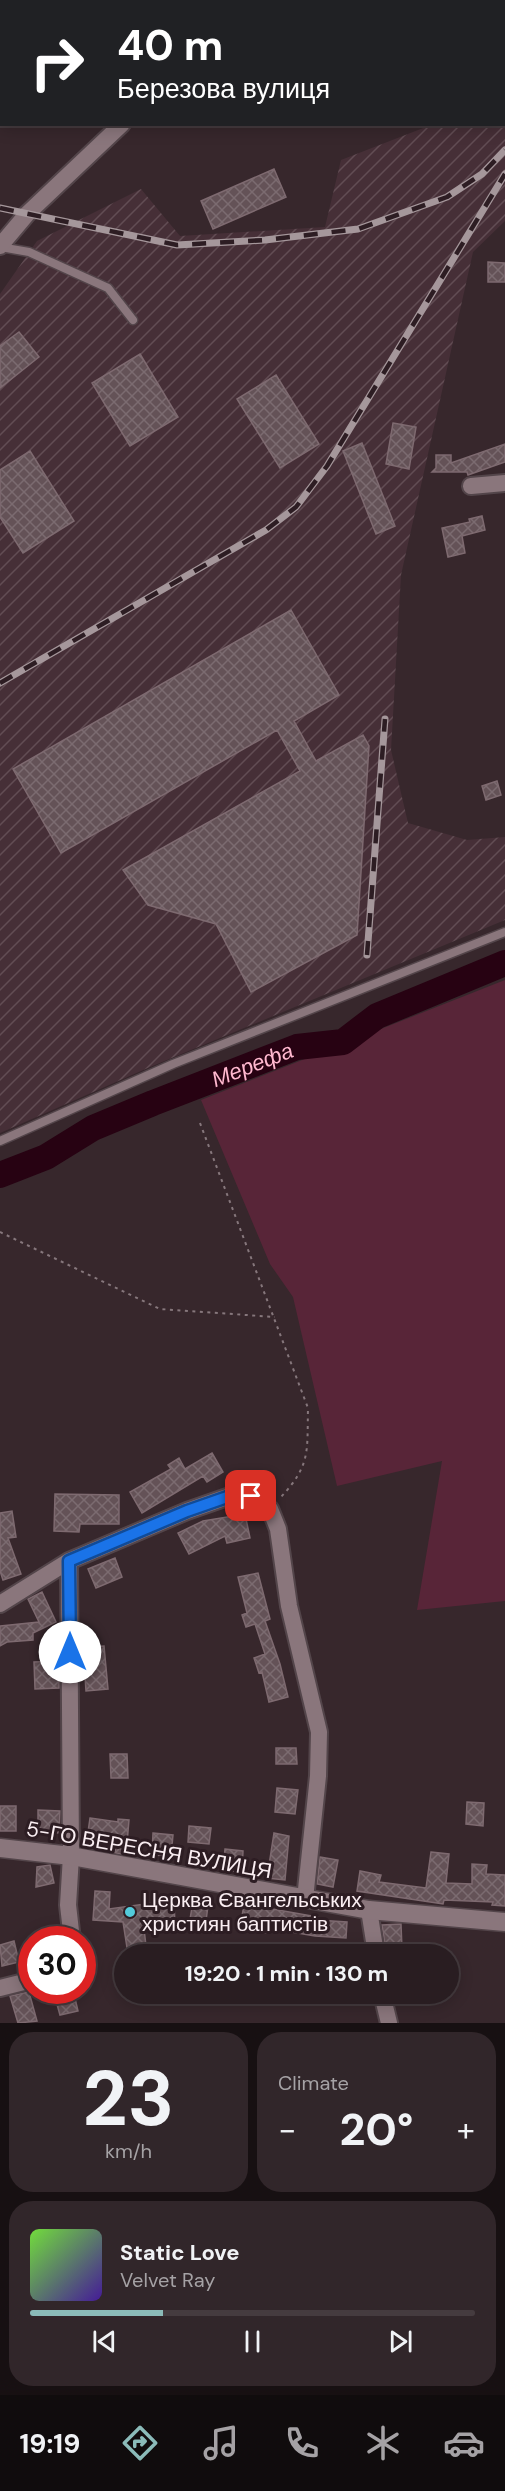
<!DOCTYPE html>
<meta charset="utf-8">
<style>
:root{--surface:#291d21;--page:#31262a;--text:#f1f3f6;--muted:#a5a2a5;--line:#453b3f;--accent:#8bbbb9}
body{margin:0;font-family:"DM Sans",sans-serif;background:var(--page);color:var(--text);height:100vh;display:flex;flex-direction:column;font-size:22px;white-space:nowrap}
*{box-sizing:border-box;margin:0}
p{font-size:20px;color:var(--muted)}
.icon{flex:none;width:33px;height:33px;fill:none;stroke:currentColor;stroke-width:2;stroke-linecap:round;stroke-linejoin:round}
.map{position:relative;height:2023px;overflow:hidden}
.drawer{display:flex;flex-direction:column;gap:9px;padding:9px;background:#171012;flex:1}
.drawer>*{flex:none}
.hud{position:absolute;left:0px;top:0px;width:506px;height:126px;box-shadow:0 3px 15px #0003,0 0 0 2px var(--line);background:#202124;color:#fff;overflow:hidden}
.speed{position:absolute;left:18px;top:1926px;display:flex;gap:12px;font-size:30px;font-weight:700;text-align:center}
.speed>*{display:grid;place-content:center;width:78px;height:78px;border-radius:50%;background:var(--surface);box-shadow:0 3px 15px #0003,0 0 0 2px var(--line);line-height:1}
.speed .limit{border:9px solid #d22;background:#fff;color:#111}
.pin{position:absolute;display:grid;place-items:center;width:51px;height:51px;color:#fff;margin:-26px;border-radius:12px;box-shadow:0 3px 9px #0006}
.me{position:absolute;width:66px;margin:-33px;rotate:0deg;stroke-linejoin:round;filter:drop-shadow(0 0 4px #0008)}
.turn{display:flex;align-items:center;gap:21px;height:126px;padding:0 18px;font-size:27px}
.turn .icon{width:78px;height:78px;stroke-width:2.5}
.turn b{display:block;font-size:42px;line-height:51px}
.big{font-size:45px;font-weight:700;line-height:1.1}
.drawer .tile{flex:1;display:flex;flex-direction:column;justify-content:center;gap:9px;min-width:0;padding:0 21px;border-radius:24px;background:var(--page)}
.drawer .dial{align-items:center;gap:0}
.dial b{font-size:78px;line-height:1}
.song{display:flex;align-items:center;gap:18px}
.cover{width:72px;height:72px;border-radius:9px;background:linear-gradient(135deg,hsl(100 70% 55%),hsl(260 70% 35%))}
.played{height:6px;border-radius:3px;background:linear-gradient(90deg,var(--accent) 30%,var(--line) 30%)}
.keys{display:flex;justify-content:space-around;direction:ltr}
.heat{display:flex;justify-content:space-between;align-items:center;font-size:33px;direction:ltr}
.drawer .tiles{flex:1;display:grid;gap:9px;grid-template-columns:1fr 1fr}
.tile:last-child{grid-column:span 2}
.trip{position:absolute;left:114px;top:1944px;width:345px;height:60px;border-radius:30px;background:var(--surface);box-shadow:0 3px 15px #0003,0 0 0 2px var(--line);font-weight:700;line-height:60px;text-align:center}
.dock{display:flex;height:96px;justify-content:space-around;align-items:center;background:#100c0d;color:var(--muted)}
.dock .icon{width:42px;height:42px}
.dock .active{color:var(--accent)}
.dock b{font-size:27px;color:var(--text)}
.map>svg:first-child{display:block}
.built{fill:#462f37}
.industrial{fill:url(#industrial-furrows)}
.grass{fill:#582538}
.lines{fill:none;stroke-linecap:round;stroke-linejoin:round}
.river{stroke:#270212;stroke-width:26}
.building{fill:url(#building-cross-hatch);stroke:#7e6a70;stroke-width:1.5}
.service-casing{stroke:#53454a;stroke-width:11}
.minor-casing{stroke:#53454a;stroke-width:20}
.tertiary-casing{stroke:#53454a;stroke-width:21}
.path{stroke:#86777c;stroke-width:2;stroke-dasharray:3 4.5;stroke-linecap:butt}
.service{stroke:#8a767c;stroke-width:8}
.minor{stroke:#8a767c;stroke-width:16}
.tertiary{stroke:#8a767c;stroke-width:18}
.rail-casing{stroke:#a5979b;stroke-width:7}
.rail{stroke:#2d1d23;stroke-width:4.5;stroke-dasharray:14;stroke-linecap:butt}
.route-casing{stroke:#114b97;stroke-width:15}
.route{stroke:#1a73e8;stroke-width:10}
.poi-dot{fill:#53cbdb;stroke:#2d1d23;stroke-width:2}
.labels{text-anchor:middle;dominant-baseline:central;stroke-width:6;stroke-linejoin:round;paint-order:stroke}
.street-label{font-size:21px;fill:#faeef2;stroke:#2d1d23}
.poi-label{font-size:21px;fill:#faeef2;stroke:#2d1d23;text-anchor:start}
.water-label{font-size:22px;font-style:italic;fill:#ffb8cf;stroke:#2d1d23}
</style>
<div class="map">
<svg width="505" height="2023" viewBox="0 0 505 2023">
<defs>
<pattern id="industrial-furrows" width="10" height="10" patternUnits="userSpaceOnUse" patternTransform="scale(1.5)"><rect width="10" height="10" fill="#462f37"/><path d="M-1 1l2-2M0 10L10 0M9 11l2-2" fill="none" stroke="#624d54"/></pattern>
<pattern id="building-cross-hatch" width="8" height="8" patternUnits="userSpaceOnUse" patternTransform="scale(1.5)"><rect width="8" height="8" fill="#645257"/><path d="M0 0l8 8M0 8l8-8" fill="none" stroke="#7b6b70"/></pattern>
</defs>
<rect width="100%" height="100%" fill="#37272c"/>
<path class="built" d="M0 0H206L2 2 0 121Z"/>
<path class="industrial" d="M503 0H505V221L473 252 401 575 391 750 408 823 467 840 505 837V920L150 1067 0 1133V294L37 241 141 189 180 236 325 227 341 160 431 125 504 124Z"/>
<path class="grass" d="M505 980V1601L417 1610 442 1461 337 1486 293 1297 270 1264 201 1100Z"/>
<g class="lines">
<path class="river" id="s1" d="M0 1175 46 1157 93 1128 153 1103 297 1047 343 1042 377 1016 505 963"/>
</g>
<path class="building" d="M274 169 286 197 213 229 201 201Z
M488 262 505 263V282H488Z
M19 332 39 357 0 388V346Z
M140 354 178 417 130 446 92 383Z
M276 375 319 444 280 468 237 399Z
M393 423 416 427 409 469 386 464Z
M362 443 395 526 376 534 343 451Z
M505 444V462L468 475 467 472H432L436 468V455H451V463Z
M30 451 74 521 23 553 0 517V470Z
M482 516 485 530 462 536 465 553 448 557 442 528 470 522 469 519Z
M291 610 339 695 294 721 316 761 363 735 369 746 357 935 251 992 216 924 148 905 123 870 300 771 277 730 61 853 13 769Z
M497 781 501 795 486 800 482 786Z
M212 1453 223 1472 207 1482 203 1476 142 1513 130 1492 171 1469 168 1465 179 1458 185 1469Z
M55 1494 119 1495V1524H80L79 1532 54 1531Z
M12 1511 16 1537 8 1538 21 1574 3 1580 0 1571V1513Z
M245 1514 250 1538 227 1543 225 1536 189 1554 178 1533 203 1521Z
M115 1558 122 1577 96 1588 88 1569Z
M258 1573 270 1619 265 1621 280 1664 288 1697 269 1702 262 1672 259 1673 254 1658 265 1654 255 1624 246 1627 242 1615 247 1613 238 1577Z
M42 1592 56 1622 33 1633V1640L7 1642 0 1646V1626L39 1622 28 1599Z
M104 1646 108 1689 86 1691 83 1647Z
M59 1661V1688L35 1689 34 1662Z
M276 1748H296L297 1764H276Z
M110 1754H127L128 1778H111Z
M277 1788 298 1790 295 1814 275 1812Z
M467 1802 484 1803 483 1826 466 1824Z
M0 1806H16V1831H0Z
M38 1810 60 1811 59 1833 38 1832Z
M90 1818 118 1822V1819L129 1820 126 1855 115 1853 116 1843 87 1839Z
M189 1826 211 1828 209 1844 188 1842Z
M153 1833 173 1835 171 1856 152 1855Z
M274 1833 289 1836 285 1880 267 1878Z
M225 1849 243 1851 242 1872 223 1870Z
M431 1852 449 1854 446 1883 472 1884V1864L487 1865 486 1874 505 1875V1906L492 1905 493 1902 444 1900 443 1904 357 1891 360 1871 381 1875 379 1882 426 1888Z
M320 1857 338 1860 333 1887 317 1884Z
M50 1865 54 1883 36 1887 37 1867Z
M95 1891 110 1892 109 1909 174 1900 175 1927 144 1929 147 1954H128L123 1922 93 1920Z
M194 1896 209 1898 206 1921 190 1919Z
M244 1904 318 1917 317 1920 347 1922 346 1938 315 1936 268 1928 267 1933 240 1929Z
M401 1924 402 1949 386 1950 382 1925Z
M14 1941 19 1962 2 1966 0 1945Z
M53 1990H73L78 2011 60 2015Z
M29 1992 37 2021 18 2023 10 1996Z"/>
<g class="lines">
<g class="service-casing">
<path id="service" d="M0 247 29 252 108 288 133 320
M0 1141 173 1064 505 932"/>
</g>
<g class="minor-casing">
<path id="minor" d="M283 2 286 0
M0 246 27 214 122 124
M471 486 505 483
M69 1561 71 1856 68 1905 72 1940
M0 1604 69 1561 187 1511 230 1496H251L270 1509 278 1529 289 1606 319 1732 318 1776 305 1899
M369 1910 376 1954
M0 1988 32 1980
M382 1994 389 2023"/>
</g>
<g class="tertiary-casing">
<path id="tertiary" d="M0 1848 71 1856 369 1910 505 1922"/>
</g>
<path class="path" d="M200 1123 308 1408C307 1451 311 1465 281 1497
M0 1232 160 1309 275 1317"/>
<use href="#service" class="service"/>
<use href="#minor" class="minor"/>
<use href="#tertiary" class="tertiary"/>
<g class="rail-casing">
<path id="rail" d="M3 2 5 0
M27 2 29 0
M70 2 72 0
M96 2 99 0
M119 2 122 0
M0 18 2 17
M0 41 2 40
M0 59 2 58
M0 73 2 72
M0 208 177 245 265 240 358 229 447 197 482 174 505 150
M0 683 266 530 296 507 327 466 505 174
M367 955 385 719"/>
</g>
<use href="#rail" class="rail"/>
</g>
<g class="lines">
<g class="route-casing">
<path id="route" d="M70 1652 69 1561 187 1511 230 1496H251"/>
</g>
<use href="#route" class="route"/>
</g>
<circle class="poi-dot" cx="130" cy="1912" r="6"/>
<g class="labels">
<g class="street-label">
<text transform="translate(149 1850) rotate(10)">5-ГО ВЕРЕСНЯ ВУЛИЦЯ</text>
</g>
<g class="poi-label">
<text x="142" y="1900">Церква Євангельських<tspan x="142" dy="24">християн баптистів</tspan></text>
</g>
<g class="water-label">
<text stroke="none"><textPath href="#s1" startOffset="276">Мерефа</textPath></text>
</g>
</g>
</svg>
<div class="speed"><div class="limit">30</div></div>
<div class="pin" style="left:251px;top:1496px;background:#d93025"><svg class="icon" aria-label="arrive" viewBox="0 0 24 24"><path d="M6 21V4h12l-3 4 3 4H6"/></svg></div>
<svg class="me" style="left:70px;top:1652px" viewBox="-20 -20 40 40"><circle r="19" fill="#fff"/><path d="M0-13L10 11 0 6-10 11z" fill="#1a73e8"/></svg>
<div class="trip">19:20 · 1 min · 130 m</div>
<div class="hud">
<div class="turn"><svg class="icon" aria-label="right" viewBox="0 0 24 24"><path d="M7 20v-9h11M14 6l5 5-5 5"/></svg><div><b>40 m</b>Березова вулиця</div></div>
</div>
</div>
<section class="drawer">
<div class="tiles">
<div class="tile dial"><b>23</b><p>km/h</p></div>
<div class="tile"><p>Climate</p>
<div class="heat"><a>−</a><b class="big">20°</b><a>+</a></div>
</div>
<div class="tile">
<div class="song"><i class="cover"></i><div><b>Static Love</b><p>Velvet Ray</p></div></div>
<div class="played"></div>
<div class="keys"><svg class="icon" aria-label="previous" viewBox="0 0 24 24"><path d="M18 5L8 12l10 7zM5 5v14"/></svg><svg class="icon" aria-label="pause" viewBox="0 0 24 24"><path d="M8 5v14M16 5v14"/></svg><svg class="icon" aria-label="next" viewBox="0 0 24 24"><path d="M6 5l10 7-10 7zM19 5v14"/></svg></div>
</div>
</div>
</section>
<nav class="dock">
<b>19:19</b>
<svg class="icon active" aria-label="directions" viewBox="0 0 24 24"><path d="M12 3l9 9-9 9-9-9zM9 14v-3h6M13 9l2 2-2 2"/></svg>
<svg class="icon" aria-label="music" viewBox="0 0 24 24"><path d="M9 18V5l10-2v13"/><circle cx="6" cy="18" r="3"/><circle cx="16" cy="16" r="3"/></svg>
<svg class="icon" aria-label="phone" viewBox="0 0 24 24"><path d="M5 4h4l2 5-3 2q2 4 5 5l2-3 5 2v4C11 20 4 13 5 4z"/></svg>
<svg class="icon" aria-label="climate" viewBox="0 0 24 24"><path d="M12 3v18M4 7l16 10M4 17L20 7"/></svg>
<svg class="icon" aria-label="car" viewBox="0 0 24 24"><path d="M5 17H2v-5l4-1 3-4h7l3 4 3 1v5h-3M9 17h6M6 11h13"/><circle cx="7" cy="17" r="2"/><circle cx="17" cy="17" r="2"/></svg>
</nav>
